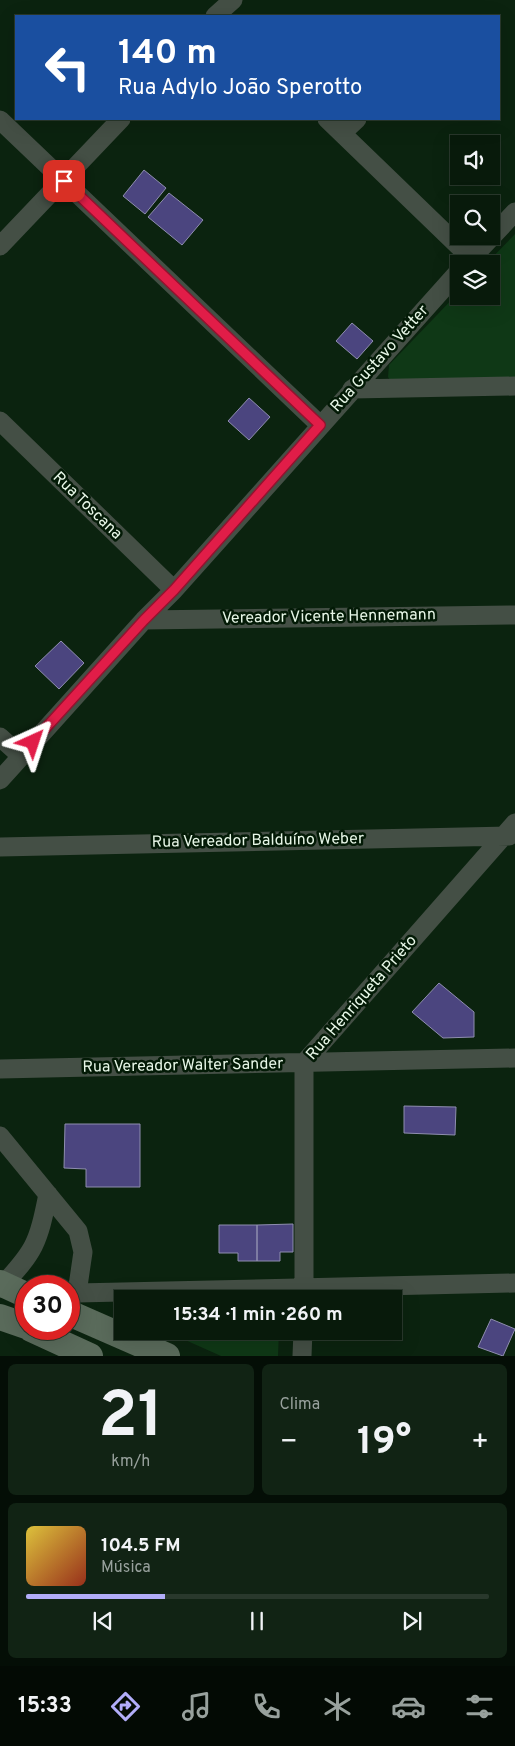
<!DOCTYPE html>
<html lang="pt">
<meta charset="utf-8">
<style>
:root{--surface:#081a0b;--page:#112314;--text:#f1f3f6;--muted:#98a19d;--line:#29382c;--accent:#b2adf9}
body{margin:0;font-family:Overpass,sans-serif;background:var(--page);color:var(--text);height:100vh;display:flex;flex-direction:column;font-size:19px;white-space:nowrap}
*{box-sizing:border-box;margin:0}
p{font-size:16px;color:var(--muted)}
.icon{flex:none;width:28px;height:28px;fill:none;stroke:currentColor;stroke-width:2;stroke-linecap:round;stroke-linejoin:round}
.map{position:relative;height:1356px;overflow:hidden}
.sheet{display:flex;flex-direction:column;gap:8px;padding:8px;background:#040e06;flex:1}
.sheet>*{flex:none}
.top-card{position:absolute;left:15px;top:15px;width:485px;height:105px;border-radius:0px;box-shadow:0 5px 20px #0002,0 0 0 1px var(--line);background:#1a4fa0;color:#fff;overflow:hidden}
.buttons{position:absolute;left:450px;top:135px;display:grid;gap:10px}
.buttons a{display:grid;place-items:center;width:50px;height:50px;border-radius:0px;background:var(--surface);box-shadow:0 5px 20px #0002,0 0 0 1px var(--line);font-size:25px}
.speed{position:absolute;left:15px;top:1275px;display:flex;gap:10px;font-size:25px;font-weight:700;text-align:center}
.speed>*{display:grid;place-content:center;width:65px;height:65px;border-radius:50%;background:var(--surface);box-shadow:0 5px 20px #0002,0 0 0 1px var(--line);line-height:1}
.speed .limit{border:8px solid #d22;background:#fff;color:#111}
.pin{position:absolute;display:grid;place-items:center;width:42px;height:42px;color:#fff;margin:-21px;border-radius:10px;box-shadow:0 2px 8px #0006}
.me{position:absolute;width:55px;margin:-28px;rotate:42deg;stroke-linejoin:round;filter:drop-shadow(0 0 4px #0008)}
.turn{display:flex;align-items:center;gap:18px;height:105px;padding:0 20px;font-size:22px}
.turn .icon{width:65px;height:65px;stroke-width:2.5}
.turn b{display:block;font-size:35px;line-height:42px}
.big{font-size:38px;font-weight:700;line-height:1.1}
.sheet .tile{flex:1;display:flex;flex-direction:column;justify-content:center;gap:8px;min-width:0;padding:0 18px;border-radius:8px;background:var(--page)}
.sheet .dial{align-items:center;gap:0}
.dial b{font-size:65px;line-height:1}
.song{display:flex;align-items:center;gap:15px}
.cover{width:60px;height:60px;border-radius:8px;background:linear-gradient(135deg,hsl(50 70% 55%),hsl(10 70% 35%))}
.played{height:5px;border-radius:2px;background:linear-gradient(90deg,var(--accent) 30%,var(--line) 30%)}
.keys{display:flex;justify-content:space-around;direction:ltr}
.heat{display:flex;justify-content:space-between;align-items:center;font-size:28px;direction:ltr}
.sheet .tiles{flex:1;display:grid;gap:8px;grid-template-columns:1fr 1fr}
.tile:last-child{grid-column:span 2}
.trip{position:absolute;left:114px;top:1290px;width:288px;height:50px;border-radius:0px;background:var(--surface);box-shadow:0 5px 20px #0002,0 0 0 1px var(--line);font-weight:700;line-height:50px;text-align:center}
.dock{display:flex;height:80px;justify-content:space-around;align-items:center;background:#030a04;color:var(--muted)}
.dock .icon{width:35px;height:35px}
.dock .on{color:var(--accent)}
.dock b{font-size:22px;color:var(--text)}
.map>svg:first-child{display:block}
.green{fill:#0f3816}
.building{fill:#4b457f;stroke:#8f8eaf}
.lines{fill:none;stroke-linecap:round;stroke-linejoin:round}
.minor{stroke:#444f45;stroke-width:19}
.secondary{stroke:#5a6b5b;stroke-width:26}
.route-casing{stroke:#92132f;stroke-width:12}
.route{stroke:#e11d48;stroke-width:9}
.labels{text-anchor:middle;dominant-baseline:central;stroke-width:5;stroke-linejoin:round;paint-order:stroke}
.street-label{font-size:16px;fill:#e7f6e7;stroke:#031a06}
</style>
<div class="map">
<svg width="515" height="1356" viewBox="0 0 515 1356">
<rect width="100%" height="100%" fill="#0b230f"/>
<path class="green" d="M515 234V379L392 383 388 377 389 365 459 292V296H491V264H486Z
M165 1331H279L278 1356H221Z"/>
<path class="building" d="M144 170 166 188 145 214 123 196Z
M169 193 203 220 182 245 148 217Z
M352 323 373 341 357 359 336 341Z
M249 398 270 417 249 440 228 421Z
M61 641 84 663 59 689 35 666Z
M439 983 474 1012V1037L443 1038 412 1012Z
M404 1106 456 1107 455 1135 404 1133Z
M65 1124H140V1187H86V1169L64 1168Z
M293 1224V1252H280V1261H257V1225Z
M219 1225H257V1261H238V1253H219Z
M491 1319 515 1329 503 1356 478 1347Z"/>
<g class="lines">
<path class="minor" d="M215 16 233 0
M327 119 471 258
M0 120 320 425
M342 133 357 119
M0 246 121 119
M466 264 515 212
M352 389 515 386
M0 421 174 590
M144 620 515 615
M0 737 21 756
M0 780 144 620 174 590 459 271
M0 847 509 836
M0 1069 515 1058
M0 1136 78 1231 83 1252 77 1293
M0 1288C35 1251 38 1244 48 1194
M69 1295 77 1293 515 1283
M304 1299V1063L515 823
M302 1356 303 1331"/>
<path class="secondary" d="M0 1283 26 1295
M69 1313 167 1356
M0 1317 26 1326
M31 1329 90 1356"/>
</g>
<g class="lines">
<g class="route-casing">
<path id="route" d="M33 742 144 620 174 590 320 425 64 181"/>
</g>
<use href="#route" class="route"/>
</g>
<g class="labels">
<g class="street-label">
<text transform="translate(380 359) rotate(-48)">Rua Gustavo Vetter</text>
<text transform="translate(87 506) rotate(44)">Rua Toscana</text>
<text transform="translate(329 617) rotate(-1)">Vereador Vicente Hennemann</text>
<text transform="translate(258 841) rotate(-1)">Rua Vereador Balduíno Weber</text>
<text transform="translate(362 998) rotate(-49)">Rua Henriqueta Prieto</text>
<text transform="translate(183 1066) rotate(-1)">Rua Vereador Walter Sander</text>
</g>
</g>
</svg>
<div class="buttons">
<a><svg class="icon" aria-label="sound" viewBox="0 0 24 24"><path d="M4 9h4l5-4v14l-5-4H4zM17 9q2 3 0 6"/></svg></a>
<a><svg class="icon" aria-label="search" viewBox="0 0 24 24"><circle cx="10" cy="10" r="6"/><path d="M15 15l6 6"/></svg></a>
<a><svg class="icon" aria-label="layers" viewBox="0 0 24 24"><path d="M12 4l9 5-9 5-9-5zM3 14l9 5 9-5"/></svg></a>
</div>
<div class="speed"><div class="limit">30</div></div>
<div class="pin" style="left:64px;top:181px;background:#d93025"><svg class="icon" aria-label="arrive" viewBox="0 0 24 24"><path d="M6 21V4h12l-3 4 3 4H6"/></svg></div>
<svg class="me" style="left:33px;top:742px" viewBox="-20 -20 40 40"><path d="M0-17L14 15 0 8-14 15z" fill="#e11d48" stroke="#fff" stroke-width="4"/></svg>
<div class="trip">15:34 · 1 min · 260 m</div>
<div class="top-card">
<div class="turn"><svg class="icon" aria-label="left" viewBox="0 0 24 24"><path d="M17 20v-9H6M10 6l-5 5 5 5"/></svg><div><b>140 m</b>Rua Adylo João Sperotto</div></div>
</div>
</div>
<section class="sheet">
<div class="tiles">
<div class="tile dial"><b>21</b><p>km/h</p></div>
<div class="tile"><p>Clima</p>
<div class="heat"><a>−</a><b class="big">19°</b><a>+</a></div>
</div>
<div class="tile">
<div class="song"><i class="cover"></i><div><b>104.5 FM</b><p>Música</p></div></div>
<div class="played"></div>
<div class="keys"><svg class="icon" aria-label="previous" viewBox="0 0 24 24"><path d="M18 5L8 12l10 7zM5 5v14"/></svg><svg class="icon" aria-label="pause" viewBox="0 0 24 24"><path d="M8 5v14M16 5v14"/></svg><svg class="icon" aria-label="next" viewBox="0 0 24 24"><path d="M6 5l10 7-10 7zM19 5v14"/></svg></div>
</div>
</div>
</section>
<nav class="dock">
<b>15:33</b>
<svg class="icon on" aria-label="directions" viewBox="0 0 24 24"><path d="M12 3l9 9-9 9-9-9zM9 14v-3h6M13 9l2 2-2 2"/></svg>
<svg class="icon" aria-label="music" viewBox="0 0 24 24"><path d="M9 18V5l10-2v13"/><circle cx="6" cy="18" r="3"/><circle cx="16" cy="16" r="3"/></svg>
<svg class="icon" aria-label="phone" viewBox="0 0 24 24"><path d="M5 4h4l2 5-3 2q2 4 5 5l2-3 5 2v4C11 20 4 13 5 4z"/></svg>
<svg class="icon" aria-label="climate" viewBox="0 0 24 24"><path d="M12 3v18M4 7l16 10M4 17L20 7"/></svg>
<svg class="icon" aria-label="car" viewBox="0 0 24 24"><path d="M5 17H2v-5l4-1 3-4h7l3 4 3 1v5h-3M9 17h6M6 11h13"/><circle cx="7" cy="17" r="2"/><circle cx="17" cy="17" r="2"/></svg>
<svg class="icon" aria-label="filters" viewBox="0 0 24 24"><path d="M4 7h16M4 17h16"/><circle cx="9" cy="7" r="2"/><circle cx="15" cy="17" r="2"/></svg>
</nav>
